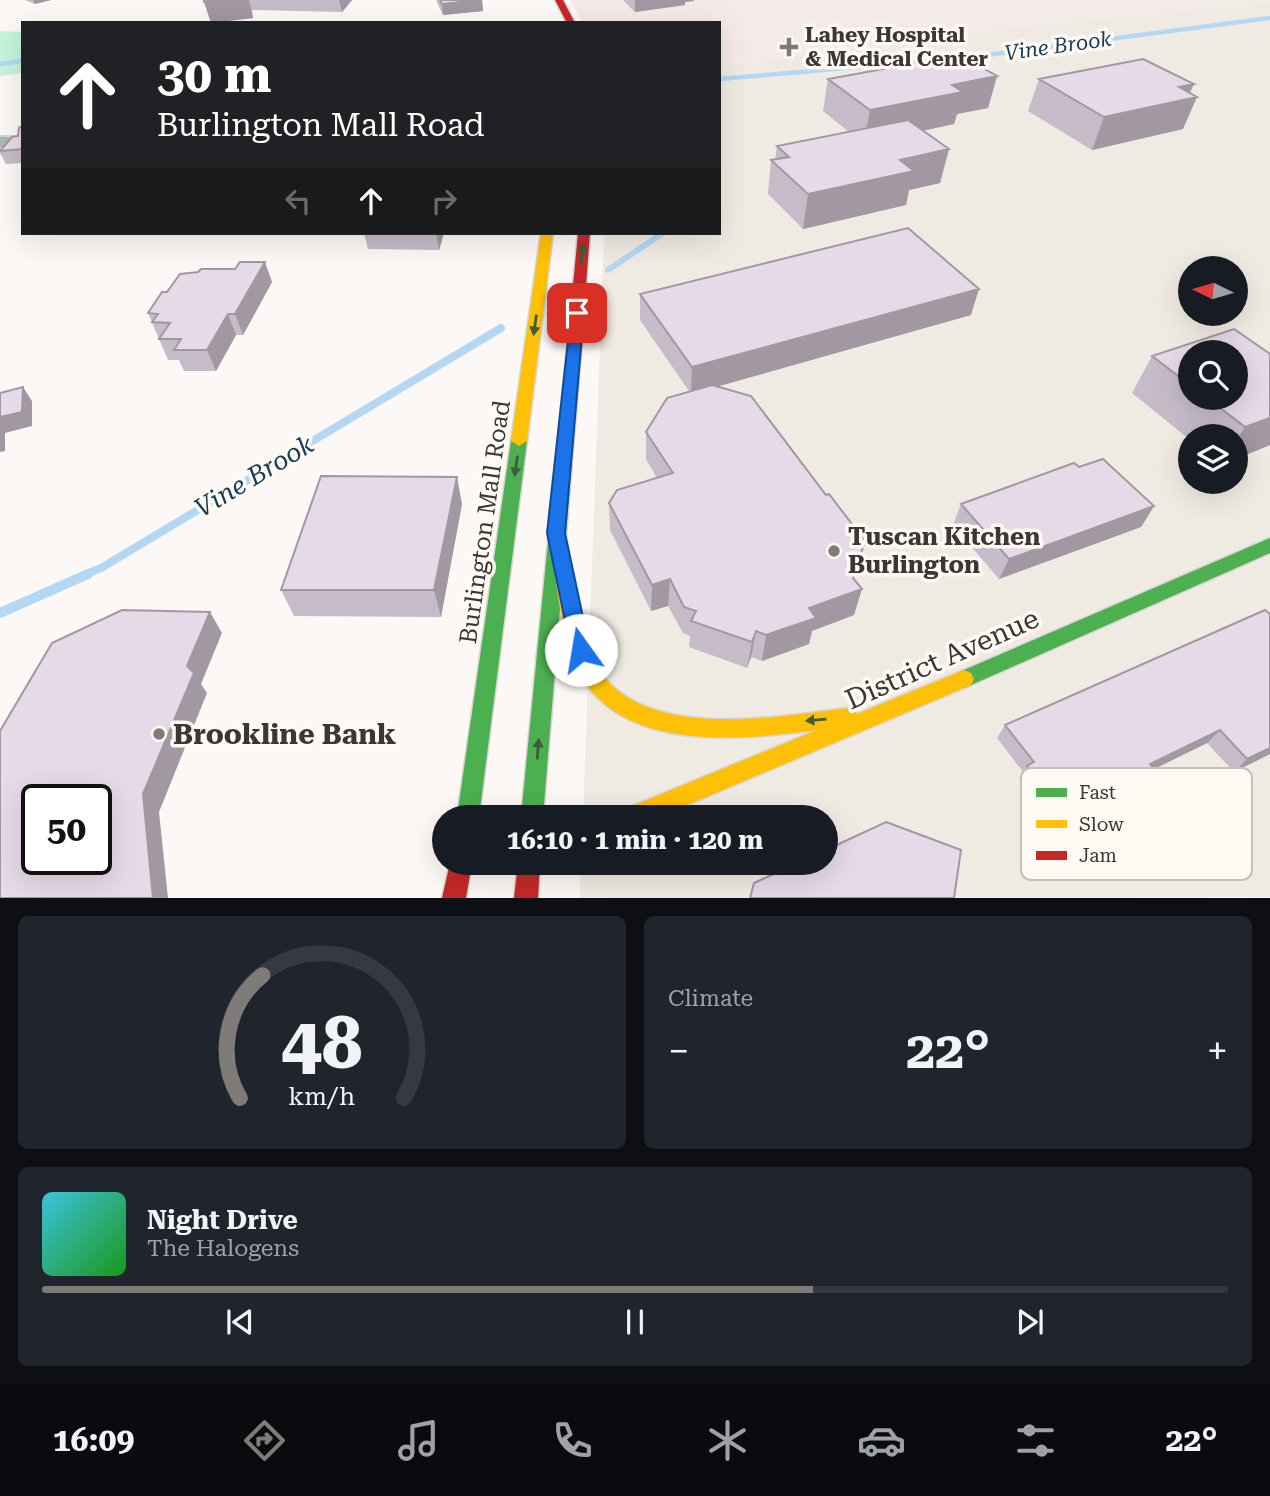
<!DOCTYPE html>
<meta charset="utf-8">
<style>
:root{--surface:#171b24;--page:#20242c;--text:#f1f3f6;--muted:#9ea1a6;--line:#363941;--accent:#7e7b78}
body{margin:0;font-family:"Roboto Serif",serif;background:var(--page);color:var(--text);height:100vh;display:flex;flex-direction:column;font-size:26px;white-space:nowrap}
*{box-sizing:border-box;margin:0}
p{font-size:23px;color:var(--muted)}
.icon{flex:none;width:38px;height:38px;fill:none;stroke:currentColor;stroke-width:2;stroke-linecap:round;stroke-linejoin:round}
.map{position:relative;height:898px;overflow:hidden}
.panel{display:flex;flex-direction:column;gap:18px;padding:18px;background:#0d0f14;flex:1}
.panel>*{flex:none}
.top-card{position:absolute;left:21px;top:21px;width:700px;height:214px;border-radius:0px;box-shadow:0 7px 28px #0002;background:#202124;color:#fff;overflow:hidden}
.needle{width:46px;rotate:275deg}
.fabs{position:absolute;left:1178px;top:256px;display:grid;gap:14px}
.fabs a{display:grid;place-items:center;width:70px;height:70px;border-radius:50%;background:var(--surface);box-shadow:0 7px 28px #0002;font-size:35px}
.speed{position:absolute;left:21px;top:784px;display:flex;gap:14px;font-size:35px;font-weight:700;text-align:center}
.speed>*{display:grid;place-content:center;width:91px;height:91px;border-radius:50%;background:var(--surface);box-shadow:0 7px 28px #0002;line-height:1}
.speed .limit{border:4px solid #111;border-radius:10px;background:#fff;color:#111}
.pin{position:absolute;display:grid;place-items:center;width:60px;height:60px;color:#fff;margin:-30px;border-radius:14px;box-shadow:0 4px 10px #0006}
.me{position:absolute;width:77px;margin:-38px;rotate:347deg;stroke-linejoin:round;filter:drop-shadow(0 0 5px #0008)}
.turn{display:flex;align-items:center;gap:24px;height:147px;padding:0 21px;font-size:32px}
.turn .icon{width:91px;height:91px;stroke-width:2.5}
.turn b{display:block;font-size:49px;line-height:60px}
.lanes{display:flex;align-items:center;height:66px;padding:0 21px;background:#0003;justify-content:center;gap:35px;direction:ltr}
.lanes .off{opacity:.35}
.big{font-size:52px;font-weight:700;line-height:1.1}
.panel .tile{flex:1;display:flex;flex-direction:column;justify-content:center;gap:10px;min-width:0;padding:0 24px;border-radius:10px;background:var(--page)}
.panel .dial{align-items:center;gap:0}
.dial svg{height:182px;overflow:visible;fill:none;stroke:var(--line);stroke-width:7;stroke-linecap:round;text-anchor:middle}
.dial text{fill:var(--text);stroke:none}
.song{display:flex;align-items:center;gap:21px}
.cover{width:84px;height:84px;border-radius:10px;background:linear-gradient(135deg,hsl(190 70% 55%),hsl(120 70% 35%))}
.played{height:7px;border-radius:4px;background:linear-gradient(90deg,var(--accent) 65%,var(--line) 65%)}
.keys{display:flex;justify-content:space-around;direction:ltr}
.heat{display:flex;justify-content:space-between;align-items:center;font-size:38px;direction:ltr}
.panel .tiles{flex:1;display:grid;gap:18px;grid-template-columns:1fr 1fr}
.tile:last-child{grid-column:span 2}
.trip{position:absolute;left:432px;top:805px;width:406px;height:70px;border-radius:35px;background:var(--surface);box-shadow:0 7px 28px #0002;font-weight:700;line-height:70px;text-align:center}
.dock{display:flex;height:112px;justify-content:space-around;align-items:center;background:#090b0e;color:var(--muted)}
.dock .icon{width:49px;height:49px}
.dock .active{color:var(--accent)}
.dock b{font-size:32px;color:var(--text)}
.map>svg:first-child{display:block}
.built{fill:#f0ebe2;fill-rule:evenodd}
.medical{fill:#f4eae7}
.green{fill:#c5f4da}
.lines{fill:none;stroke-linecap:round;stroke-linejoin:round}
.stream-far3{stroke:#b4d8f3;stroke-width:4.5}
.stream-far2{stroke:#b4d8f3;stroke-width:6}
.stream-far1{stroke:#b4d8f3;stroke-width:8}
.stream{stroke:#b4d8f3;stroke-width:10}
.street-casing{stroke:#d7d5d3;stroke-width:4}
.fast-casing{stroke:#d7d5d3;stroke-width:3}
.slow-casing{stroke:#d7d5d3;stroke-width:3}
.jam-casing{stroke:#d7d5d3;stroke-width:3}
.street{fill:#a9bab1;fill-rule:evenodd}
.fast{fill:#4caf50;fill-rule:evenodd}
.slow{fill:#ffc107;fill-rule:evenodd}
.jam{fill:#c62828;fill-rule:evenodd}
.wall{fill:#c6bbc8;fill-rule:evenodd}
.shaded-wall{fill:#a198a2}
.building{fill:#e6d9e8;stroke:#a198a2;stroke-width:2;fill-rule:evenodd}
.oneway{fill:#3f5c3d}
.route{fill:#1a73e8;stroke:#114b97;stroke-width:2}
.poi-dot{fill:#7e7b78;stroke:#fef9f2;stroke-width:2.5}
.labels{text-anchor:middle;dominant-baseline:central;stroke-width:7;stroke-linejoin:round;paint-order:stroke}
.far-poi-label{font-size:21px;font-weight:bold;fill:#3a3835;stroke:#fef9f2;text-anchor:start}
.far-water-label{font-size:21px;font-style:italic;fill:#143c56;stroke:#fef9f2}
.street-label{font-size:24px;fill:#3a3835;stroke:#fef9f2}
.poi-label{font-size:24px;font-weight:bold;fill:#3a3835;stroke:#fef9f2;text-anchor:start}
.water-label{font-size:26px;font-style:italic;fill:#143c56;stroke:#fef9f2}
.near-street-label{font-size:28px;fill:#3a3835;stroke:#fef9f2}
.near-poi-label{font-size:28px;font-weight:bold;fill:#3a3835;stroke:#fef9f2;text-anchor:start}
.key{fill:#fef9f2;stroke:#c3bfb9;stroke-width:2}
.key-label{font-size:19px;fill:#3a3835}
</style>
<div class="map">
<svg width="1270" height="898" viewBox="0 0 1270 898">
<rect width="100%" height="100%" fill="#fbf8f5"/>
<path class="built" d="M1270 2V897L580 898 581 863H826V817H583L604 233H719V66L1000 28ZM1190 268H1236V313H1190ZM1190 352H1236V397H1190ZM1190 436H1236V481H1190Z"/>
<path class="medical" d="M570 0H1270V2L1000 28 719 66V23H582Z"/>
<path class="green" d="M0 31 23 32V73L0 76Z"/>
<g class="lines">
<path class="stream-far3" d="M957 59 1270 18
M0 64 23 61
M719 79 930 61"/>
<path class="stream-far2" d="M608 270 663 233
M498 330 501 328"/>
<path class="stream-far1" d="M84 575 101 568 501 328"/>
<path class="stream" d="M0 613 88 574"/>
<g class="street-casing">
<path id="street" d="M0 137H23V147H0Z"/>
</g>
<g class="fast-casing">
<path id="fast" d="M575 334 582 338 543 817H521L568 338Z
M519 436 527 441 479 817H457L511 441Z
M1270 538V553L971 685 964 688 957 685 954 679 957 673Z"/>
</g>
<g class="slow-casing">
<path id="slow" d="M541 233H553L527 441 519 446 511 441Z
M563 564 569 566 572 571C577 600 579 632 592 659 635 744 773 717 848 708L855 710 857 714 964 670 971 673 974 679 971 685 659 817H622L625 809 817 730C742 740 625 753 580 675 563 643 560 606 554 571L557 566Z"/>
</g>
<g class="jam-casing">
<path id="jam" d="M555 0H563L575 23H567Z
M578 233H590L582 338 575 342 568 338Z
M450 863H472L466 898H442Z
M518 863H540L538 898H514Z"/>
</g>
<use href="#street" class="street"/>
<use href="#fast" class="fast"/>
<use href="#slow" class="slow"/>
<use href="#jam" class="jam"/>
</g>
<path class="wall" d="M25 0H51L35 4Z
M204 0H352L342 12 252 10 253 18 211 23Z
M436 0H482L483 11 443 15Z
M623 0H694V1L685 2V5L635 12Z
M997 76 988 108 957 114 954 124 923 131 949 149 940 183 909 190 906 205 803 229 768 194 771 160H775L777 146 849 132 823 111 828 79Z
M1039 79 1190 93 1183 129 1092 150 1028 111Z
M23 125V163L6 164 0 153V150L18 136Z
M364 233H444L439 250 368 249Z
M272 282 243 335H236L216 371H184L179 360H168L148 313Z
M640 294 971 315 717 386 854 578V615L812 631 809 644 762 661 751 657 747 668 689 647 690 636 683 633 668 606 651 611 610 530 609 503 657 478 646 459V432L689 391 640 320Z
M1234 329 1270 354V445L1236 459V436H1190V440L1132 393 1152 356ZM1190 352H1236V397H1190Z
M1079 467 1154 506 1141 527 999 579 953 525 961 504Z
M462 504 441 617 294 616 281 590Z
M1270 614V754L1234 772 1207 743 1154 769 1143 782 1054 826 1019 778 1023 772 997 738 1005 725Z"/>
<path class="shaded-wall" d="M33 0H51L35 4Z
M223 0H249L253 18 211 23 204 2Z
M339 0H352L342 12Z
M482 0 483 11 443 15 442 4Z
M635 0H694V1L685 2V5L635 12Z
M997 76 988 108 957 114 954 124 864 143 870 110 952 85Z
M1194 84 1187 99 1197 97 1183 129 1092 150 1104 117 1179 87Z
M949 149 940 183 909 190 906 205 803 229 808 194 900 160Z
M436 233H444L439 250Z
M265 262 272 282 243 335 235 314Z
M979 289 971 315 691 394 692 367Z
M228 314 236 335 216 371 207 350Z
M23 387 32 401V426L5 433V451L0 452V417Z
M1270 418V445L1236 459V441L1245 427Z
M457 477 462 504 441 617 434 590Z
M1154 506 1141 527 999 579 1009 559Z
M670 579 668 606 651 611 652 585Z
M862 589 854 615 812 631 809 644 762 661 766 635 809 608Z
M210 612 222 633 201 684 207 693 159 812 168 898H153L143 794 187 666Z
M756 631 751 657 747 668 752 642Z
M1220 730 1207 743 1138 777 1150 764Z
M1270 748V754L1234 772 1247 759Z
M1154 769 1143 782 1054 826 1063 813Z"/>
<path class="building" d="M204 0H223L204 2Z
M440 0H479L442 4Z
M960 55 997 76 952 85 963 92 870 110 828 79Z
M1143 59 1194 84 1179 87 1197 97 1104 117 1039 79Z
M908 120 949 149 900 160 914 171 808 194 771 160 789 157 777 146Z
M23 125V149L0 151 12 137 18 136 19 128Z
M908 228 979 289 692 367 640 294Z
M240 262H265L235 314H228L207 350H174L181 339H159L170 323 152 322 158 314 148 313 162 292H167L180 274 198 272 201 269H235Z
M1234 329 1270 354V418L1245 427 1206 397H1236V352H1190V385L1152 356Z
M712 385 751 396 826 495 829 494 865 541 853 578 862 589 809 608 816 618 766 635 756 631 752 642 691 621 696 611 684 607 670 579 652 585 609 503 617 490 673 473 646 432 667 398Z
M23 387 22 412 0 417V393Z
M1103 459 1154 506 1009 559 961 504 1074 463 1079 467Z
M321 476 457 477 434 590H281Z
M122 610 210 612 187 666 194 673 143 794 153 898H0V731L52 643ZM37 800H96V859H37Z
M1265 610 1270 614V748L1247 759 1220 730 1150 764 1154 769 1063 813 1027 766 1034 762 1005 725Z
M886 822 961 850 954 898H750L754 883 798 863H826V850Z"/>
<defs><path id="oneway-solid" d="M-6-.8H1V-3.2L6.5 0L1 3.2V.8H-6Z" transform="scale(1.75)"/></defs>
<g class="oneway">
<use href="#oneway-solid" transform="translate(582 254) rotate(-85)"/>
<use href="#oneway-solid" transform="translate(535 325) rotate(98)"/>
<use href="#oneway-solid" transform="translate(516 466) rotate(98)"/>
<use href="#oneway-solid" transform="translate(816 720) rotate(175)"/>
<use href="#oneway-solid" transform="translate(538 749) rotate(-86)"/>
</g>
<path class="route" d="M577 309 584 313 565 533 590 650 588 656 581 659 574 656 571 650 547 533 571 313Z"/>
<g class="poi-dot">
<path d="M785.5 36.5h7v7h7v7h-7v7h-7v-7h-7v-7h7z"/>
<circle cx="834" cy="551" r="7"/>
<circle cx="159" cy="734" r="7"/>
</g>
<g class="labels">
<g class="far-poi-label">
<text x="805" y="35">Lahey Hospital<tspan x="805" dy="24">&amp; Medical Center</tspan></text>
</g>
<g class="far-water-label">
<text transform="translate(1058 46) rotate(-8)">Vine Brook</text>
</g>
<g class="street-label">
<text transform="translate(485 522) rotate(-82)">Burlington Mall Road</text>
</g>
<g class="poi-label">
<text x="848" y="537">Tuscan Kitchen<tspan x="848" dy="28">Burlington</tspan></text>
</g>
<g class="water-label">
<text transform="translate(254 476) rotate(-31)">Vine Brook</text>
</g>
<g class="near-street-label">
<text transform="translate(942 659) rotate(-24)">District Avenue</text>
</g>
<g class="near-poi-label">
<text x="173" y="734">Brookline Bank</text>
</g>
</g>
<rect x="1021" y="768" width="231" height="112" rx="10" class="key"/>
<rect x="1036" y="788" width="31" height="9" fill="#4caf50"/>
<rect x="1036" y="820" width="31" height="8" fill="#ffc107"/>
<rect x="1036" y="851" width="31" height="9" fill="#c62828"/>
<g class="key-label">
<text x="1079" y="799">Fast</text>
<text x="1079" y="831">Slow</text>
<text x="1079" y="862">Jam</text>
</g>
</svg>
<div class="fabs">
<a><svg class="needle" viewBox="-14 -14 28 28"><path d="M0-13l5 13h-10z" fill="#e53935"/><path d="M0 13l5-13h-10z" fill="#9ea1a6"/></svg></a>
<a><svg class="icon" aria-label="search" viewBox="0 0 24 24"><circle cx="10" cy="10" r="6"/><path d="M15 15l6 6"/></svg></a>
<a><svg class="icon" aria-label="layers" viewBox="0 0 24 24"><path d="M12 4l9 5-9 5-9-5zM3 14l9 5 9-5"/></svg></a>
</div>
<div class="speed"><div class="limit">50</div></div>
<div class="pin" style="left:577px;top:313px;background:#d93025"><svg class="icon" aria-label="arrive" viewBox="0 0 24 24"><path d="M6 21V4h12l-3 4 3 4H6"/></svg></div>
<svg class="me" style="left:581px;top:650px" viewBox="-20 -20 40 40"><circle r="19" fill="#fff"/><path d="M0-13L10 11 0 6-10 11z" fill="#1a73e8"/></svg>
<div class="trip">16:10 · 1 min · 120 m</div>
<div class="top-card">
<div class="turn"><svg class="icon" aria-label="ahead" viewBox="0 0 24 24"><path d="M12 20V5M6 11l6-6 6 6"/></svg><div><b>30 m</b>Burlington Mall Road</div></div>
<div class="lanes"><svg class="icon off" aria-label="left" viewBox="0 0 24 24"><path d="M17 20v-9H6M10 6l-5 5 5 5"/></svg><svg class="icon" aria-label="ahead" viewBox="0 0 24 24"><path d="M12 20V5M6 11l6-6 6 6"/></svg><svg class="icon off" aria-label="right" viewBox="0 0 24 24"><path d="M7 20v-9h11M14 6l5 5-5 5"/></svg></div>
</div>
</div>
<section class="panel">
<div class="tiles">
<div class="tile dial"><svg viewBox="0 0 100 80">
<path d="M14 69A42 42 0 1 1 86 69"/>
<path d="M14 69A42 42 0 0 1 24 15" stroke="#7e7b78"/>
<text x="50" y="56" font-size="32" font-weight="700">48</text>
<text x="50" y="72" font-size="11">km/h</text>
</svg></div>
<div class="tile"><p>Climate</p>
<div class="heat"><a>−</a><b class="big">22°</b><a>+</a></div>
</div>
<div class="tile">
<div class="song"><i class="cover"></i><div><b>Night Drive</b><p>The Halogens</p></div></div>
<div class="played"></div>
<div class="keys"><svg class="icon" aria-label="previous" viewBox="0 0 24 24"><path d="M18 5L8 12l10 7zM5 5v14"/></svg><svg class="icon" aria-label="pause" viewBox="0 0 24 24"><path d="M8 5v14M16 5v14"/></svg><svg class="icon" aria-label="next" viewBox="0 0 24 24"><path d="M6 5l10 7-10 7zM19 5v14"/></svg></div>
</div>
</div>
</section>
<nav class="dock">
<b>16:09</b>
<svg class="icon active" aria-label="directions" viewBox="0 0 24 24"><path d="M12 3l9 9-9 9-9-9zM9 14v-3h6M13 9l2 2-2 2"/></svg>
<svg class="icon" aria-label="music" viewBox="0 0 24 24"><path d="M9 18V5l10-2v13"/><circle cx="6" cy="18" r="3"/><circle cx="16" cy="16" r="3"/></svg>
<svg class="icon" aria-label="phone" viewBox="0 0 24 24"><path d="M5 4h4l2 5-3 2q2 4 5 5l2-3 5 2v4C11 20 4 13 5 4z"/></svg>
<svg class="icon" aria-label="climate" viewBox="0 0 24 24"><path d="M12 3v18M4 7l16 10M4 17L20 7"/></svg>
<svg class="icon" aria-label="car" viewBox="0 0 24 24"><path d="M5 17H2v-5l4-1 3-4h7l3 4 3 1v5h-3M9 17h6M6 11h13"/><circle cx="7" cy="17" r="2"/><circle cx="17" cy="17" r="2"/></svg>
<svg class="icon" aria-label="filters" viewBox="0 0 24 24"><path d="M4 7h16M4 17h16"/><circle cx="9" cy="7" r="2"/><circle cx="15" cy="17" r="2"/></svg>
<b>22°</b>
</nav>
